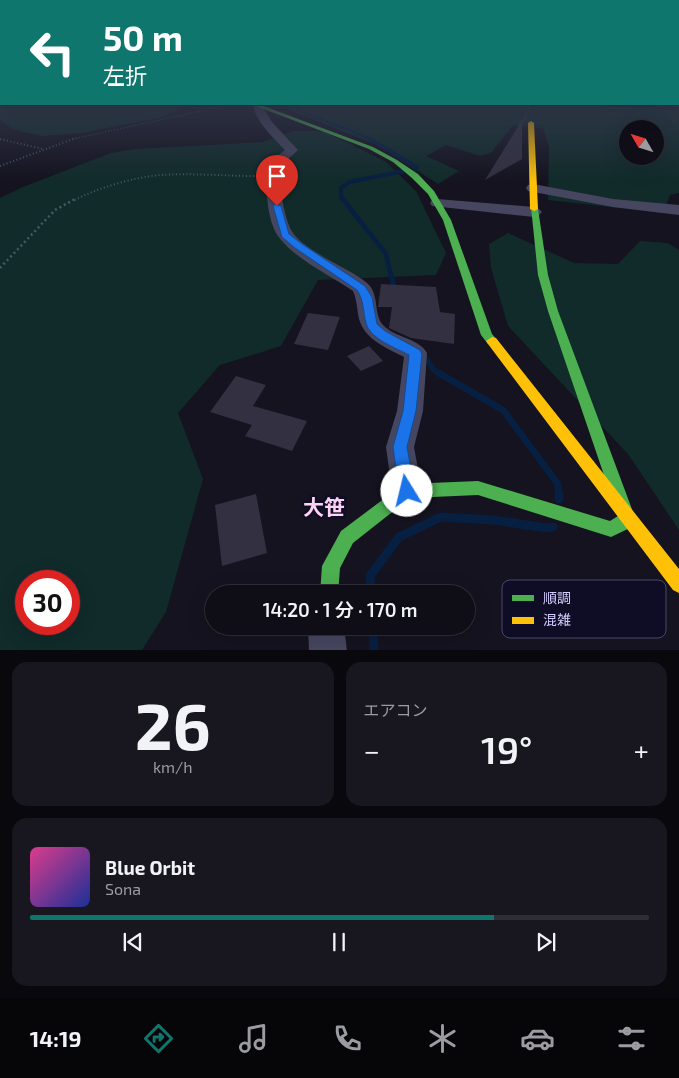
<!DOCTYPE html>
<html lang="ja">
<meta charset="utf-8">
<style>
:root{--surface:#0f0e17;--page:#181720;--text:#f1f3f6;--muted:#9b9ca1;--line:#2f2e36;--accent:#0f766e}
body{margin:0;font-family:"Exo 2","Noto Sans JP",sans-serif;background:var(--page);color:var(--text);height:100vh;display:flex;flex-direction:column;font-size:19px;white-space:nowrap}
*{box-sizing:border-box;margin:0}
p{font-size:16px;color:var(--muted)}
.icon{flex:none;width:28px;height:28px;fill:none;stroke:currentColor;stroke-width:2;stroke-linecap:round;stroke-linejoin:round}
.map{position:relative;height:650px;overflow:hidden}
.side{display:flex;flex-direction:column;gap:12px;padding:12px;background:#08080d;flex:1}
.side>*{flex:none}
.top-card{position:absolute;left:0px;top:0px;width:680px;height:105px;box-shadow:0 5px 20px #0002,0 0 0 1px var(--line);background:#0f766e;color:#fff;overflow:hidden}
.needle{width:32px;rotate:309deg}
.controls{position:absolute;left:619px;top:120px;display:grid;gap:10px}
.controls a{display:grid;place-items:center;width:45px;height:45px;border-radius:50%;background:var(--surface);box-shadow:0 5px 20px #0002,0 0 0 1px var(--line);font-size:25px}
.speed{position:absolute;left:15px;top:570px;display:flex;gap:10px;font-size:25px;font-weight:700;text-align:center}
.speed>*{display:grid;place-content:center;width:65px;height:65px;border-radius:50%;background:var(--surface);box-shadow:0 5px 20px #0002,0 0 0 1px var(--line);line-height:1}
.speed .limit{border:8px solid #d22;background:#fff;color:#111}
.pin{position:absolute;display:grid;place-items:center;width:42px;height:42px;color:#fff;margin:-51px -21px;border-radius:50% 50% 50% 0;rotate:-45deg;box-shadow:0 0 5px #0007}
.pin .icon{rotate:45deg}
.me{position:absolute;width:55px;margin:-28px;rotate:351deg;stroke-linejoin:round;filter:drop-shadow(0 0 4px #0008)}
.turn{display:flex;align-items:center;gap:18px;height:105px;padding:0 20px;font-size:22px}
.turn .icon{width:65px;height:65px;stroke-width:2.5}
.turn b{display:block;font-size:35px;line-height:42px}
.big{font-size:38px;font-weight:600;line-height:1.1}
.side .widget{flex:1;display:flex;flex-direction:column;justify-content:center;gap:8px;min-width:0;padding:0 18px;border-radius:15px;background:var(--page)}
.side .dial{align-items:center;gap:0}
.dial b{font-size:65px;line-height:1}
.song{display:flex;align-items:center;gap:15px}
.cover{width:60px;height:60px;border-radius:8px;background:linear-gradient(135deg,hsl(330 70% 55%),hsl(230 70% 35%))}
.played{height:5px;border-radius:2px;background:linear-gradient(90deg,var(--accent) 75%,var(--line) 75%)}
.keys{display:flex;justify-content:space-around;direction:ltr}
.heat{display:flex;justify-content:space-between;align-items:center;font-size:28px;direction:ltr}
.side .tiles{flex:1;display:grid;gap:12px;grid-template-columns:1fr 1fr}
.widget:last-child{grid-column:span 2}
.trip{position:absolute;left:205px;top:585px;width:270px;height:50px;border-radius:25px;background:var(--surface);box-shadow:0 5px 20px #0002,0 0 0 1px var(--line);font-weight:600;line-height:50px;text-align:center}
.tab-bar{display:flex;height:80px;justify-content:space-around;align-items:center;background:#060609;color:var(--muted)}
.tab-bar .icon{width:35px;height:35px}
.tab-bar .selected{color:var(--accent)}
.tab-bar b{font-size:22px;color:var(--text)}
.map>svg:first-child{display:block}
.green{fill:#102b2a;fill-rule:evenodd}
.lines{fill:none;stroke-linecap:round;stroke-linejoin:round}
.stream-far5{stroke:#071f41;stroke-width:2.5}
.stream-far4{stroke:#071f41;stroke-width:4}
.stream-far3{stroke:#071f41;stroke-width:4.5}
.stream-far2{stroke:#071f41;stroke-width:5.5}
.stream-far1{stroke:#071f41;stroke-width:7}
.stream{stroke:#071f41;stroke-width:9}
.building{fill:#323041}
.path-far2{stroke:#475967;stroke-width:1;stroke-dasharray:1 2;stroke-linecap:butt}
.path-far1{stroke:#475967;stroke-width:2;stroke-dasharray:1 2.5;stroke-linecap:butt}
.path{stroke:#475967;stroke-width:2.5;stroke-dasharray:2 3;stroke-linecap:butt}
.street{fill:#464660;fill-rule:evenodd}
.fast{fill:#4caf50;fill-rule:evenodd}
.slow{fill:#ffc107;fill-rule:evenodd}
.route{fill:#1a73e8;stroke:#114b97}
.labels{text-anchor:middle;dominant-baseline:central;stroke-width:5;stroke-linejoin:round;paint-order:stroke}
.near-quarter-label{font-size:21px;font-weight:bold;fill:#ffd2f1;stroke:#0f0d25}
.key{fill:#0f0d25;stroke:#4a4866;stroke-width:1}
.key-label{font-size:14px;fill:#d3d0ff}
</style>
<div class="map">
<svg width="679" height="651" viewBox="0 0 679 651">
<rect width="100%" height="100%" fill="#14131f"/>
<path class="green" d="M0 91 1 104H184L175 111 158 118 81 133 42 136 12 129 0 120Z
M293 104H549L679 110V193L670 195 663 213 548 200 549 147 543 128 513 125 491 153 480 156 446 145 426 156 459 171 438 184 377 145 285 108ZM628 129H655V156H628Z
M294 131H324L386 162 416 191 446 253 436 275 318 280 281 346 220 365 178 413 203 479 166 612 142 650 0 651V198L23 187 111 153 136 149 263 142ZM26 581H69V624H26Z
M508 233 574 263 618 264 640 241 668 243 679 250V530L628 454 508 326 491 268 489 244Z"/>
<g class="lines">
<path class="stream-far5" d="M302 104 297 107 298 110 371 139"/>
<path class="stream-far4" d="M368 138 417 167 415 169
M343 200 341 197V188L349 182 404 171"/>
<path class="stream-far3" d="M342 198 386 254 391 276"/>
<path class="stream-far2" d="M391 275 395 291
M423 355 434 370 439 373"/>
<path class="stream-far1" d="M437 372 503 410 558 484 559 496"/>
<path class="stream" d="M559 494V499
M371 594 370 576 399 537 441 517 494 520 546 528 553 527
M373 626 374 651"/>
</g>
<path class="building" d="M527 112V119L522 123V159L485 180Z
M381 284 436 287 440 312 455 314 454 344 411 338 389 328 392 307H378Z
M308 313 340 317 328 350 294 344Z
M369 346 383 361 361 371 347 356Z
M236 376 266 385 253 406 307 421 292 451 245 436 252 425 210 412Z
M256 494 267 553 222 566 215 505Z"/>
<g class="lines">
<path class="path-far2" d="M624 104 679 106
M529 111V106L532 104
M73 139 233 104"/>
<path class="path-far1" d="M0 139 43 149
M0 166 76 138
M75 200C97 188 135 177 160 175 192 173 225 176 257 176"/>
<path class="path" d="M0 268 55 210 77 198"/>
<path class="street" d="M253 104H261L272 122 298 150 278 168C281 188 282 209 290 228 300 250 348 267 367 283 380 294 373 314 383 325 395 338 419 338 427 353L423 411 414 447 422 491 418 501 407 505 396 501 392 491 386 447 397 411 404 357C387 348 365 340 359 319 357 310 357 300 353 291 330 275 286 255 274 229 266 210 267 187 264 167L285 150C274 138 254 120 253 104Z
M533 184 613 199 679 205V215L613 207 528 191 526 188 528 185Z
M437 199 534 207 539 209 542 212 539 215 534 217 432 206 430 203 432 200Z
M308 626H344L347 651H309Z"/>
<path class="fast" d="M251 104H258L373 147 397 160 418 174 434 191 451 220 492 334 498 341 496 344H488L481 335 443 220 428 194 412 178 393 162 369 149Z
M531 207 538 209 548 275 558 311 636 520 634 526 611 537 478 495 410 498 353 543 340 568 338 594H320L322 566 341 531 401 486 407 484 478 481 610 521 618 516 548 311 538 275Z"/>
<path class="slow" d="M531 121 534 123 538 209 534 211 530 209 528 123Z
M492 337 496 338 679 569V593L673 590 488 344 486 341Z"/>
</g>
<linearGradient id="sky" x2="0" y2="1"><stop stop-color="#0b0a11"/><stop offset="0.5" stop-color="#34394d"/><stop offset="1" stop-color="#34394d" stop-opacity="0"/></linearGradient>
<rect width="679" height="182" fill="url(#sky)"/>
<path class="route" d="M274 204 281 206 289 234 302 244 365 286 372 297 377 324 385 331 420 350 422 354 416 411 407 447 415 491 413 496 407 498 401 496 399 491 393 447 403 411 409 355C396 348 370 339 366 323 363 312 364 300 357 290L295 248 282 237 273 206Z"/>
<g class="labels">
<g class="near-quarter-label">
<text x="324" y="506">大笹</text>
</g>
</g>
<rect x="502" y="580" width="164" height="58" rx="8" class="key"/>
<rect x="512" y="595" width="22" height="6" fill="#4caf50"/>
<rect x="512" y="617" width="22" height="7" fill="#ffc107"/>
<g class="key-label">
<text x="543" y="603">順調</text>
<text x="543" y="625">混雑</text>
</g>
</svg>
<div class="controls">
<a><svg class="needle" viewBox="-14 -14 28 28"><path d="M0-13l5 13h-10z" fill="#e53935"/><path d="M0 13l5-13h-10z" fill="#9b9ca1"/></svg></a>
</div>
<div class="speed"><div class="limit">30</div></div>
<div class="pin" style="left:277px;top:206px;background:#d93025"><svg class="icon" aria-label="arrive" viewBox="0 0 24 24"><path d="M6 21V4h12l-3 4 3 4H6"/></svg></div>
<svg class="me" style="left:407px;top:491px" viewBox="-20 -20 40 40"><circle r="19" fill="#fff"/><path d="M0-13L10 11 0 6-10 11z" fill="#1a73e8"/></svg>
<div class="trip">14:20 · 1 分 · 170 m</div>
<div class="top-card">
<div class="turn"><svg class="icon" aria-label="left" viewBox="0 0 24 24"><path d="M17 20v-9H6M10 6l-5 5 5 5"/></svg><div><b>50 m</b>左折</div></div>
</div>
</div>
<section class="side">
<div class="tiles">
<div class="widget dial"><b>26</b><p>km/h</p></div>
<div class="widget"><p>エアコン</p>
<div class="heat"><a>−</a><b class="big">19°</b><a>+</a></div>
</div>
<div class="widget">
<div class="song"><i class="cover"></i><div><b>Blue Orbit</b><p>Sona</p></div></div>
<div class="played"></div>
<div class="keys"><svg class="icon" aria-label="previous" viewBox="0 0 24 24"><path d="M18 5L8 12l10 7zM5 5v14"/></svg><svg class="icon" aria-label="pause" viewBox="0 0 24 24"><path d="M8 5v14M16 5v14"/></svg><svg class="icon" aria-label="next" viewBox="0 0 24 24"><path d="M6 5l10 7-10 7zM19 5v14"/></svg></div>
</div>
</div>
</section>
<nav class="tab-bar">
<b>14:19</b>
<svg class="icon selected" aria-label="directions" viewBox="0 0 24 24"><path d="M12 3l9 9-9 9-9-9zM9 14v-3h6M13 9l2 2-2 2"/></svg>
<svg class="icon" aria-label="music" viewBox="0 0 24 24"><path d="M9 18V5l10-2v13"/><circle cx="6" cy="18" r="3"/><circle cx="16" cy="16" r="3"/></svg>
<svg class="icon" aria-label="phone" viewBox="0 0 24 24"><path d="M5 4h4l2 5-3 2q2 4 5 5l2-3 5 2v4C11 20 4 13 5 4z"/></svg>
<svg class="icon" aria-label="climate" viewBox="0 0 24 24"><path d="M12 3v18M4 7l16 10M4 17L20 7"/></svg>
<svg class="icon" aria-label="car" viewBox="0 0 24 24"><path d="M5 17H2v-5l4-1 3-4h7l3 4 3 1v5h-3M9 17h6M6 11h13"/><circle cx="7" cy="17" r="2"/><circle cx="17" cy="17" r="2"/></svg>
<svg class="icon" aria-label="filters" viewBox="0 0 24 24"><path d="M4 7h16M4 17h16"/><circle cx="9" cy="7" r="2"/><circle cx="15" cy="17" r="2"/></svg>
</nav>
